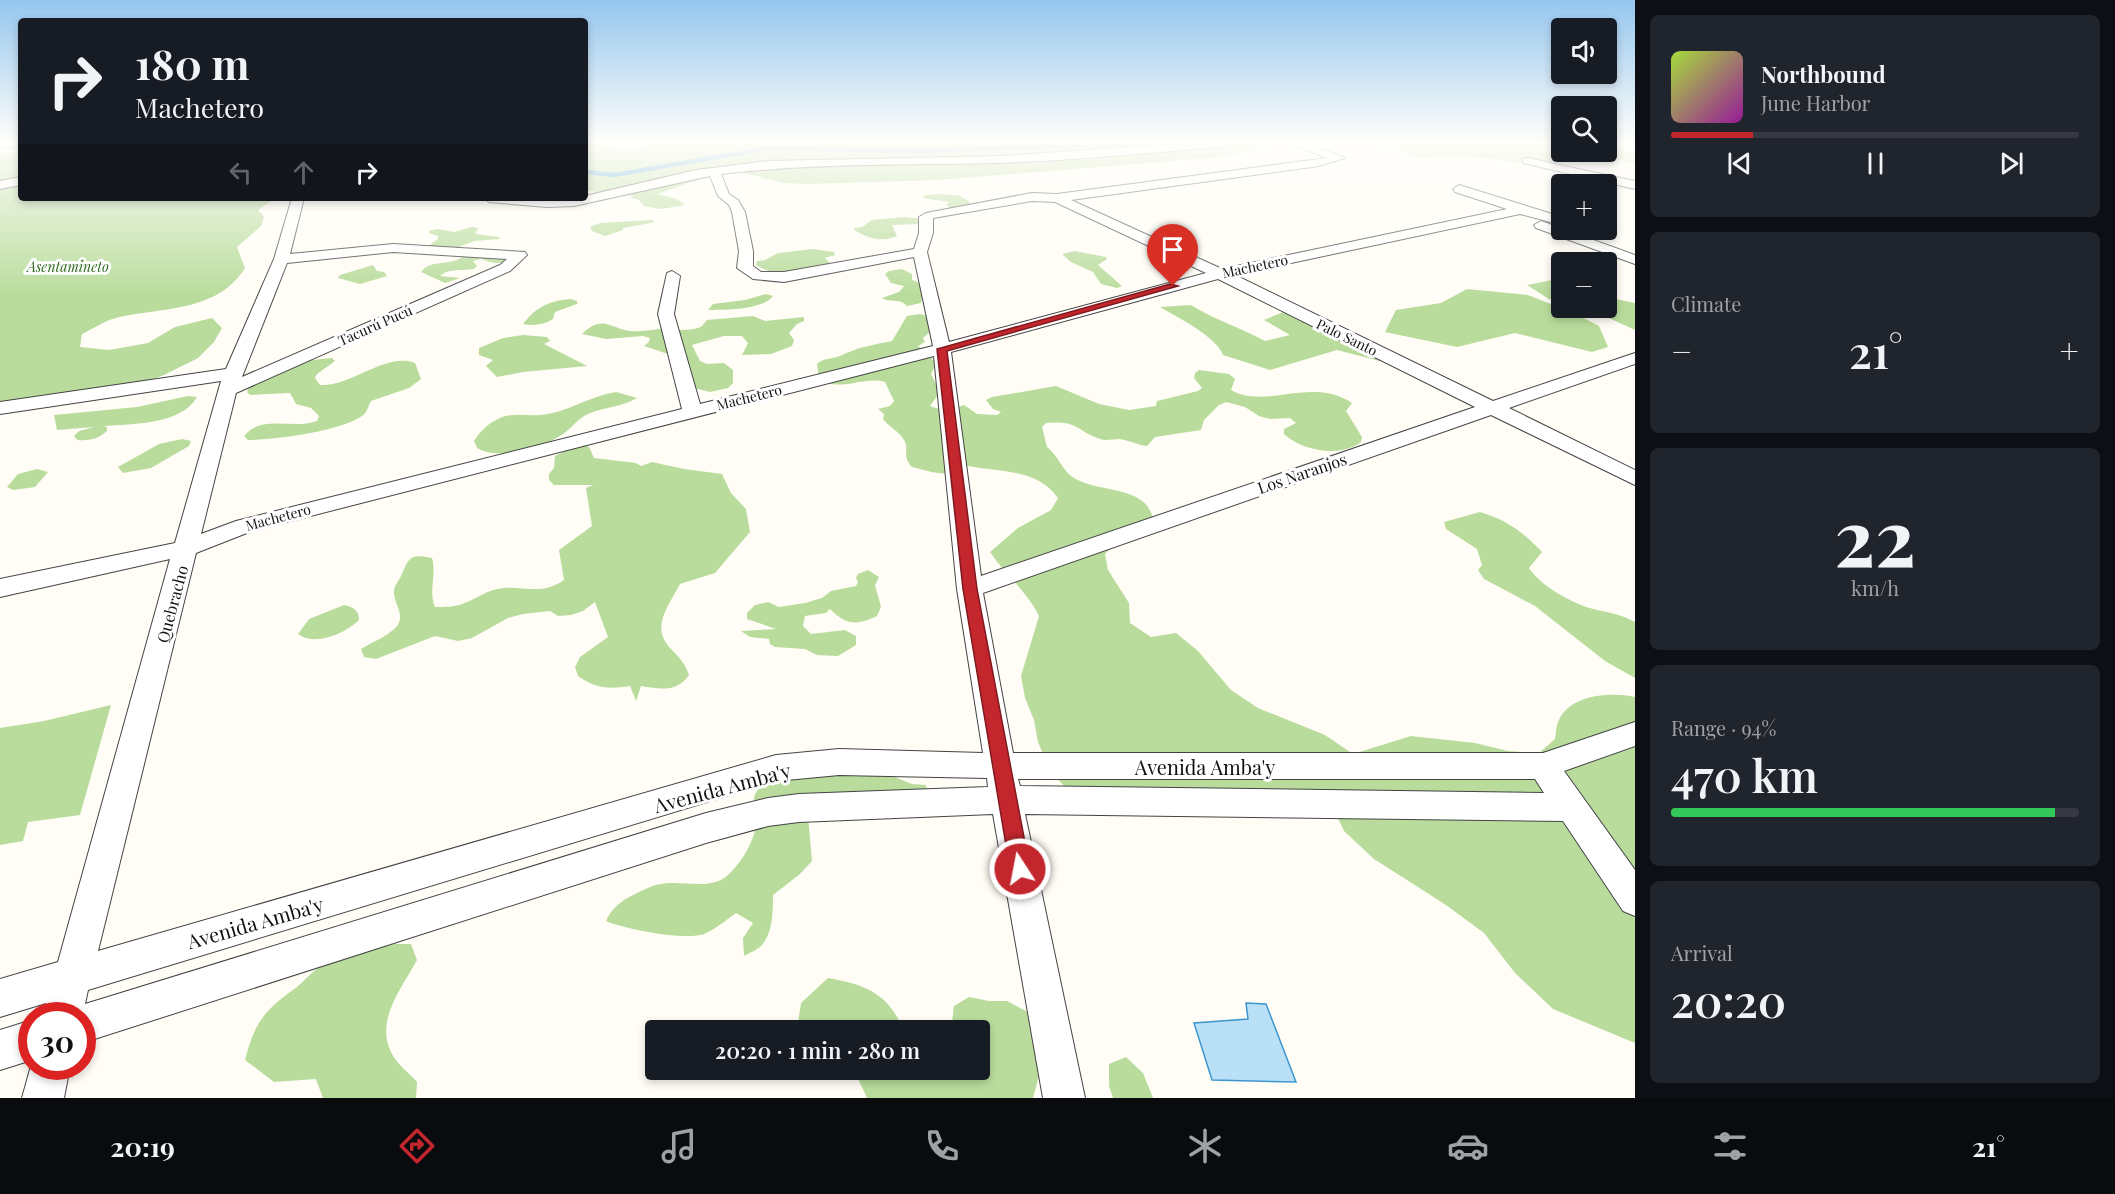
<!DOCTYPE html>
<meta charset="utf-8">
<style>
:root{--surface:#171b24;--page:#20242c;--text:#f1f3f6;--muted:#9ea1a6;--line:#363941;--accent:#c4262e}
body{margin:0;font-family:"Playfair Display",serif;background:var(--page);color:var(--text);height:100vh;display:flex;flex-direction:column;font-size:22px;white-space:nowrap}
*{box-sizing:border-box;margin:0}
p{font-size:20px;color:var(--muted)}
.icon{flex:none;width:33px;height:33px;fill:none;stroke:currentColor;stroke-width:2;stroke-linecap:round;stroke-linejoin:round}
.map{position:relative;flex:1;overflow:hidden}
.sheet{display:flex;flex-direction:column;gap:15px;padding:15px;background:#0d0f14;width:480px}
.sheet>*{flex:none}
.top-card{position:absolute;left:18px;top:18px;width:570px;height:183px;border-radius:6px;box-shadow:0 3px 9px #0003;background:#171b24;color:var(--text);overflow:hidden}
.controls{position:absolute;left:1551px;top:18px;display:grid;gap:12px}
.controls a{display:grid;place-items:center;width:66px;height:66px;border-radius:6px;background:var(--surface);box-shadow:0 3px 9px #0003;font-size:30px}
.speed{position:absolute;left:18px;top:1002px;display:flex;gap:12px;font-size:30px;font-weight:700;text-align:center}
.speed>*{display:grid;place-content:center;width:78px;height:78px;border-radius:50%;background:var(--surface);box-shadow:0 3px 9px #0003;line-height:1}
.speed .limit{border:9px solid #d22;background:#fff;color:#111}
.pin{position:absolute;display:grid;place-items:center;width:51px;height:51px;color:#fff;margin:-62px -26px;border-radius:50% 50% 50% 0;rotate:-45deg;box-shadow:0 0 6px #0007}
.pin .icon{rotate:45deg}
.me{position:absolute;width:66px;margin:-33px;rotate:349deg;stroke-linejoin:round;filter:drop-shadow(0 0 4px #0008)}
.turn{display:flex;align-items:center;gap:21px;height:126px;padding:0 18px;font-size:27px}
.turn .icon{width:78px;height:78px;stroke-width:2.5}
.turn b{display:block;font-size:42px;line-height:51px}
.lanes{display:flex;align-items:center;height:57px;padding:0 18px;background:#0003;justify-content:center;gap:30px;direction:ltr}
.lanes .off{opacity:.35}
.big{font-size:45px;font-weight:600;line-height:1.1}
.sheet .tile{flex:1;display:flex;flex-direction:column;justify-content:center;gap:9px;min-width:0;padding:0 21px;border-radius:9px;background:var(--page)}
.sheet .dial{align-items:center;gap:0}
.dial b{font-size:78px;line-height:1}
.song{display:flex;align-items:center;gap:18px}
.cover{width:72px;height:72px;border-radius:9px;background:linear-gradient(135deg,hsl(80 70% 55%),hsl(300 70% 35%))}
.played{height:6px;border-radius:3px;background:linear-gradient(90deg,var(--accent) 20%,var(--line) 20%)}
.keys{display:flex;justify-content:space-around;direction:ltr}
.heat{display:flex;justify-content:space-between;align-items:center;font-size:33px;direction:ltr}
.charge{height:9px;border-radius:4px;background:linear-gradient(90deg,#34c759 94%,var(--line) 0)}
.trip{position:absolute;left:645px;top:1020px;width:345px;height:60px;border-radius:6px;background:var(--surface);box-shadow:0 3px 9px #0003;font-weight:600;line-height:60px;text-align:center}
.tab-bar{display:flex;height:96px;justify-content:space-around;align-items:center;background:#090b0e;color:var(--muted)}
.tab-bar .icon{width:42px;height:42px}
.tab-bar .active{color:var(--accent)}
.tab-bar b{font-size:27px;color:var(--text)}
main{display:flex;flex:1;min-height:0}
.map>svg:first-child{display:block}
.forest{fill:#b9dc9c}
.water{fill:#b9e0f7;stroke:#3f96cf;stroke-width:1.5}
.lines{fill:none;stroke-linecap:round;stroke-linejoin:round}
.stream{stroke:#3f96cf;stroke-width:4.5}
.minor-casing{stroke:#444;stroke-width:2}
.tertiary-casing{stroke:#444;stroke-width:2}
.minor{fill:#fff;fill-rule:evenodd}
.tertiary{fill:#fff;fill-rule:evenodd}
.route{fill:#c4262e;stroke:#7f191e;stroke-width:1.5}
.labels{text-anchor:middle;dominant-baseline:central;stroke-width:6;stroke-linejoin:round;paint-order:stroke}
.far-park-label{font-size:14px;font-style:italic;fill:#2f6b1f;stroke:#fff}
.far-street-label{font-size:14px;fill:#111;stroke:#fff}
.street-label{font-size:16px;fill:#111;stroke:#fff}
.near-street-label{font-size:20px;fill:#111;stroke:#fff}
</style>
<main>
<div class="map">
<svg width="1635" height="1098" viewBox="0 0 1635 1098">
<rect width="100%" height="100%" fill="#fffdf5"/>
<path class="forest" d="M585 143C606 143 632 158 652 143H1269L1261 149 1210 158 937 180 808 184 784 183 743 173 718 172 658 194 677 199 685 205 661 209 644 206 639 200 630 197 633 193 585 191Z
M1373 143H1561L1562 152H1606L1608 143 1635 154V163L1605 157 1578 155 1548 165 1464 156 1419 157 1385 145Z
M21 151V198H275L258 210 264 217 261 226 237 247 245 268C217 313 160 307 116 318 104 321 93 329 82 334L80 347 109 350 148 343 175 327 212 318 222 328 214 342 198 358 164 375 124 390 0 410V154Z
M938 194 958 195 969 201 971 206 950 209 946 204 949 202 922 198 925 195Z
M904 217 923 219 922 224 892 225 897 236C880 243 869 238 854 230V228L862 227 872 220Z
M652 220 655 222 623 228V230L605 236 592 231 590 227 600 223Z
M472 227 478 228 475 234 499 237 500 239 474 241 456 248 427 247 438 239V236L429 233V231L437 229 454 232Z
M813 249 834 252 835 255 825 258 834 267C807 271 781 280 756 265L757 261 765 260 778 253Z
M1075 251 1106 257 1107 259 1098 265 1122 286 1117 288 1101 284 1093 272 1071 262 1062 254Z
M465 255 507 257 508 260C498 266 490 262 481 259L473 261 477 266 474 269C463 271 448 268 440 276L460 278 445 283 421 272C431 258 453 267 465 255Z
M373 265 377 271 384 272 387 276 360 284 338 278 340 275Z
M902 269 912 274V280L924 285 921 303 907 306C901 298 890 303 882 298L899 292 904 286 891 283 885 274 889 271Z
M1552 280 1561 283V303L1549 299 1527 285Z
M1467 289 1528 295 1576 314 1599 326 1608 347 1592 352 1515 333 1457 347 1385 332 1396 310 1441 303Z
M766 294 773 296C763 310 725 310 708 310L713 304 745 300Z
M1607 297 1635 303V330L1596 312 1580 308H1606Z
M570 299 577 301V304L555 312 553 319C544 325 534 326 523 324 536 307 549 301 570 299Z
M1191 305C1215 320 1241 328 1265 341L1290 335 1264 320 1288 310 1399 366 1337 350 1270 370 1223 355C1217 337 1177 317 1160 307Z
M920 314 928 316 931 331 923 338 925 342 918 346 927 353 936 364 931 374 940 392 930 406C942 411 952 410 964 405L977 414 997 415 1001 412 993 409 986 400 992 397 1056 386 1099 404 1129 410 1156 406 1157 401 1198 391 1202 388 1194 378 1195 373 1199 370 1229 374 1235 379 1231 390C1266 410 1312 376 1352 403L1346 411 1362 437 1361 442C1341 458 1302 451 1284 434V429L1296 423 1290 418 1270 419 1259 416 1245 407 1226 402 1219 405 1204 420 1201 430 1155 437 1147 446C1137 445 1129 440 1119 439 1112 439 1107 441 1100 439 1075 430 1078 420 1046 423L1042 427 1047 447C1058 455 1063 472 1074 478 1103 495 1153 483 1154 528L1117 542 1105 554 1108 570 1129 603 1130 623 1151 637 1176 633 1198 651 1231 690 1258 708 1325 735 1353 754 1411 736 1475 743 1508 751 1539 753 1555 739C1556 733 1556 725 1559 720 1571 694 1611 692 1635 697V1043L1553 1009 1515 973 1484 933 1446 905 1374 859 1344 831 1336 814 1232 813 1203 817 1169 806 1070 793 1049 769 1038 742 1034 720 1025 698 1021 676 1039 616C1027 591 1005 575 990 552L1018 528 1051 510 1058 498C1038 469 1000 472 968 466 948 479 933 472 912 467 901 456 910 449 904 440 899 431 889 427 883 419L884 414 878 409 890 406 894 401 885 382C864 375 837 394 819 378L817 364C823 358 832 359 840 356 858 347 872 345 892 341L907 316Z
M753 316 765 321 804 317V321L797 324 789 333 794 340 792 346 771 354 742 355 748 343 742 336H724L692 345 700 361 707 364 724 363 733 370V383L728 388 710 392 694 388 671 355 644 346 649 342 650 338 643 336 606 339 582 334C602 314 610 328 630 331 640 332 649 330 659 329 676 328 682 333 701 327L707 320Z
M523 335 547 337 550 341 544 344 587 366 523 372 497 377 486 366 493 360 479 355V348L503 338Z
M332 358 335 361 317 374 315 378 320 385C352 387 385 352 415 363L421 379 409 388 371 401C368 406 367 413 362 416 341 431 274 440 248 440L244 436C262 414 293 430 317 421L319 416 311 408 296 404 290 393 250 395 247 392 251 383 312 360Z
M616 392 637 398C622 407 604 407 588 414 578 418 572 428 563 434 543 448 498 461 477 448L474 441C479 432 489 423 498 419 511 412 526 416 540 415 567 413 589 396 616 392Z
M188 396 197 397C181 425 132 424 103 426L107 427V431C98 439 89 441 77 440L74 436 79 431 94 427 57 430 54 415 137 407Z
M182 439 191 441 189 446 151 468 123 473 118 467 159 444Z
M581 444 589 447 594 458 636 463 641 466 652 462 684 469 722 474 731 493 746 509 750 532 715 573 680 584C669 606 650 626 670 648 679 657 685 663 689 675 676 693 661 689 641 686L636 701 630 686C609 689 596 689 578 676L575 667 580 657 608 637 595 602 583 611 571 615 558 616 550 611 523 614 508 618 472 638 458 641 435 636 376 659 364 657 361 649C372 642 389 636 397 626 405 615 395 605 394 594 393 587 398 582 401 576 409 558 409 553 432 558 437 574 428 591 435 607 444 607 454 607 462 604 474 600 484 592 497 589 522 584 540 597 564 580L559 550 592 526 586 488 593 485H554L549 480V474L554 468 555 456Z
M37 469 48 472 35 487 13 490 7 487 18 474Z
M1480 512C1507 520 1523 532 1542 552L1529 568C1540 585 1567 600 1586 607 1603 612 1619 613 1635 622V678L1605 661 1535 606 1484 579 1478 570 1482 565 1477 549 1446 529 1444 522Z
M868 570 879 577 875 585 881 607 877 616C856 626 846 625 830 609L826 613 805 616 803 626 811 634 845 630 856 636V645L838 656 817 655 805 649 775 647 770 644 769 639 750 637 741 631 776 629 747 619V613L755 605 768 602 779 607 805 603 822 598 831 591 856 586 858 582 856 578 858 574Z
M344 605C353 607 359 610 359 620 346 633 315 647 298 634L309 619Z
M111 705 80 815 28 822 23 841 0 845V728L44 721Z
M880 771 912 784 926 785 929 799 808 816 812 861 800 874 773 895C773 911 773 934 761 946 757 950 749 953 744 956L743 938 753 923 736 913C726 920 716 929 704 934 686 941 624 929 606 921 611 909 620 902 631 896 640 892 651 885 661 884 682 880 712 891 728 875 741 863 755 841 756 823 758 801 745 801 766 781Z
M394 944H411L417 960C402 988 374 1021 392 1054 397 1064 409 1073 417 1082L416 1098H323L316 1079 274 1082 245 1060C255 1021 265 1010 297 987 303 982 308 976 314 971 336 956 369 951 394 944Z
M828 978C864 984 890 994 903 1030H806L798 1023 801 1003Z
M969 997 989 1001H1007L1043 1020 1049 1039 1033 1098H867L854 1070H980V1030H951L954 1006Z
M1126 1057 1143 1073 1153 1098H1113L1109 1086V1064Z"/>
<path class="water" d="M1246 1003 1266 1004 1296 1082 1212 1080 1194 1023 1248 1019Z"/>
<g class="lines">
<path class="stream" d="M585 172 614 175 768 148 915 151 1141 143"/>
<g class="minor-casing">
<path id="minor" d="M1192 143H1234L1228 146C1152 153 1076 160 1000 163 907 165 813 163 721 174L729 194 738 200 745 212 753 251V266L761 272H784L914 249 919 233V217L926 213 1032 193 1057 194 1327 158 1293 145 1292 143H1307L1345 158 1319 166 1071 200 1222 269 1507 209 1455 192 1453 189 1459 185 1562 217V225L1520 214 1235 275 1493 401 1635 353V364L1509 408 1635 470V485L1491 415 983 593 1013 753H1543L1635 722V746L1564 771 1635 870V916L1623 911 1563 821 1025 814 1085 1098H1043L993 814 799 822 768 826 706 843 82 1043V1016H43L46 1003 0 1017V979L58 962 170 559 0 597V579L175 543 221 381 0 414V402L226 369 274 259 292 198H304L290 254 393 244 525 252 527 255 510 271 236 393 201 534 236 521 682 409 658 314 667 273 672 271 680 276 674 314 700 404 933 346 914 257 784 282 753 279 737 268 739 251 732 212 729 205 718 196 710 176 574 206 547 207 489 202 483 198H585V196L696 170 769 161 1003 156ZM1032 201 1055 202 1206 273 949 342 927 252 933 233V218ZM393 252 507 259 500 265 242 377 287 263ZM1218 279 1475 407 981 576 951 352ZM934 356 957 589 983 753 839 749 776 755 98 951 196 553 252 531ZM839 775 987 778 988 787 799 794 768 798 706 813 85 1004 88 990 776 781ZM1018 779H1535L1544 793 1020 786Z
M1527 158 1635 181V189L1523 163V159Z
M21 177V185L0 189V181Z
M1541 221 1635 255V264L1536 228 1534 225Z
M32 1020V1060L0 1070V1030Z
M32 1062V1066H70L64 1098H22Z"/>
</g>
<g class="tertiary-casing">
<path id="tertiary" d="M0 143H21V147L0 148Z"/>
</g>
<use href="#minor" class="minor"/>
<use href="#tertiary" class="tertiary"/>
</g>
<linearGradient id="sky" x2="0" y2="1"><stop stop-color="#95c6ee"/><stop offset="0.48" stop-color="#fffefa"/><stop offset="1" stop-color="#fffefa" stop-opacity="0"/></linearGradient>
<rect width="1635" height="296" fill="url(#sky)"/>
<path class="route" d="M1170 284 1178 286 947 351 977 589 1030 869 1027 875 1020 878 1013 875 1010 869 963 589 937 349Z"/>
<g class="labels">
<g class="far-park-label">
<text x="68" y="266">Asentamineto</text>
</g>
<g class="far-street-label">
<text transform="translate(1255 266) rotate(-12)">Machetero</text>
<text transform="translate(375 325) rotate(-24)">Tacurú Pucú</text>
<text transform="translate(1347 337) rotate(26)">Palo Santo</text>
<text transform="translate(749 397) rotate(-14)">Machetero</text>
<text transform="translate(278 517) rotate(-15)">Machetero</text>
</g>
<g class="street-label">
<text transform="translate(1302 473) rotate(-19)">Los Naranjos</text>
<text transform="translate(172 604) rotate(-75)">Quebracho</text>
</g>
<g class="near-street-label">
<text x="1205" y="766">Avenida Amba'y</text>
<text transform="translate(722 787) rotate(-15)">Avenida Amba'y</text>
<text transform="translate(255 922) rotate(-16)">Avenida Amba'y</text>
</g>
</g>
</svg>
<div class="controls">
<a><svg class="icon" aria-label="sound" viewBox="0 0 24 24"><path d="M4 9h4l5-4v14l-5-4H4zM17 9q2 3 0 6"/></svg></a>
<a><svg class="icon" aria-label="search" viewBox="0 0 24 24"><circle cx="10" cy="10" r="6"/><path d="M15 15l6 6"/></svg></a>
<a>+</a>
<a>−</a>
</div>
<div class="speed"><div class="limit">30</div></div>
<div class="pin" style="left:1173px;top:286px;background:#d93025"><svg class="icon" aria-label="arrive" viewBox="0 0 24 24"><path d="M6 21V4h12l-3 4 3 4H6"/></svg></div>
<svg class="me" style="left:1020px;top:869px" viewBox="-20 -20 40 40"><circle r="17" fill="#c4262e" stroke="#fff" stroke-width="3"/><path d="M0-11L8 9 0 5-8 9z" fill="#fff"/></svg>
<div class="trip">20:20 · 1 min · 280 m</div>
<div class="top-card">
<div class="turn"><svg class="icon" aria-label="right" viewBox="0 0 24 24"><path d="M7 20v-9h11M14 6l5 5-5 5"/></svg><div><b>180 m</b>Machetero</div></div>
<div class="lanes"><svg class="icon off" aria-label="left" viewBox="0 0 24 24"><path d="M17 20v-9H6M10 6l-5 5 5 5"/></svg><svg class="icon off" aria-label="ahead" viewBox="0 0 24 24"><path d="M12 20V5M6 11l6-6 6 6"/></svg><svg class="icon" aria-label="right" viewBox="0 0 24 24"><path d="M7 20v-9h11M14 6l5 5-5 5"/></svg></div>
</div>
</div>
<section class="sheet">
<div class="tile">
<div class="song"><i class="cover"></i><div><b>Northbound</b><p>June Harbor</p></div></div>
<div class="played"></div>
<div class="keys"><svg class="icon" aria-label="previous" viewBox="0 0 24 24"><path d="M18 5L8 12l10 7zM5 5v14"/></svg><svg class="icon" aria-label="pause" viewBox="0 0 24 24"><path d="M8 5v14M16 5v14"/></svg><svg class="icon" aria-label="next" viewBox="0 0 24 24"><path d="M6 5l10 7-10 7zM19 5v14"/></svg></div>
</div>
<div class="tile"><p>Climate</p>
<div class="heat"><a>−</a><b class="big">21°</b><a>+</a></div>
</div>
<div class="tile dial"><b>22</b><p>km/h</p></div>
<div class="tile"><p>Range · 94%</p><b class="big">470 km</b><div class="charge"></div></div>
<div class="tile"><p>Arrival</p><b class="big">20:20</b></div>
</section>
</main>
<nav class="tab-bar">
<b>20:19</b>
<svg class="icon active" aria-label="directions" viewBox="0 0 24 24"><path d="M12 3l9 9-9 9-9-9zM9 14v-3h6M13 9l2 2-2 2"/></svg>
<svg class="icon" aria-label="music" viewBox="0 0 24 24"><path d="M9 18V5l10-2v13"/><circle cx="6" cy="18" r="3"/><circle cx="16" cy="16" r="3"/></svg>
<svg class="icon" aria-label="phone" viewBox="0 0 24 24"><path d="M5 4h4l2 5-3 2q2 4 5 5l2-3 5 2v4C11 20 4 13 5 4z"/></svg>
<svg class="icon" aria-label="climate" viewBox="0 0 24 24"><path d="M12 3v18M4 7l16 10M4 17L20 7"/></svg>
<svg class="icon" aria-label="car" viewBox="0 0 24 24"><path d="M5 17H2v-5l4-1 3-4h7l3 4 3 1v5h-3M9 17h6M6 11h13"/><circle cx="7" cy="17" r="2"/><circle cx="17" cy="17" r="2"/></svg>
<svg class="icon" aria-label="filters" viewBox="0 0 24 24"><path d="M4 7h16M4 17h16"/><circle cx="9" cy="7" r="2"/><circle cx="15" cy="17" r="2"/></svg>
<b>21°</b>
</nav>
